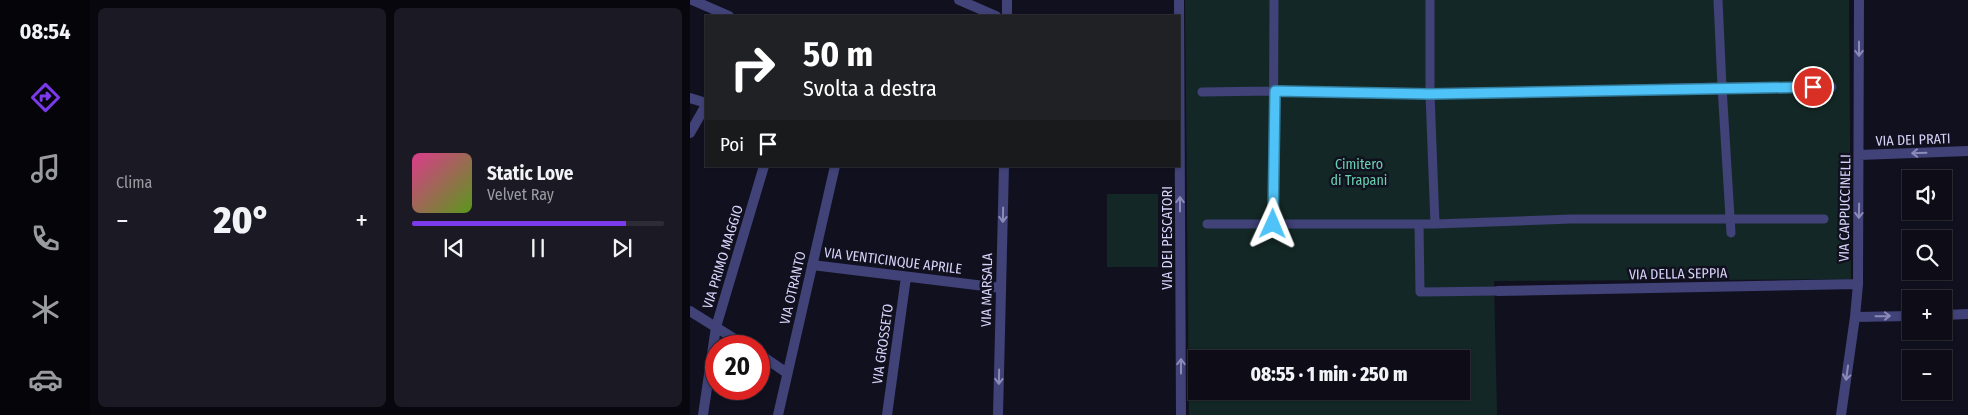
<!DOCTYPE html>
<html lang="it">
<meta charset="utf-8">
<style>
:root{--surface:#0d0c17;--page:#1b1a24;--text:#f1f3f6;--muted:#9a9ba1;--line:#2d2c36;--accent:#7c3aed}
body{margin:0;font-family:"Fira Sans Condensed",sans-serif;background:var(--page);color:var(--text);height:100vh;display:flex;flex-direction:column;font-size:19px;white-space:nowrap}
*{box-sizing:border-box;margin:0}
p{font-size:16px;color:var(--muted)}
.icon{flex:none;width:28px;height:28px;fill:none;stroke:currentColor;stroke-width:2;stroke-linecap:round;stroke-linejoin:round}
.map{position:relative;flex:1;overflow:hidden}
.sheet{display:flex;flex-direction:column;gap:8px;padding:8px;background:#07070d;width:600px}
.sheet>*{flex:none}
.guide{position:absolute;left:15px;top:15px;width:475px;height:152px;border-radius:0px;box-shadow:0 1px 4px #0004,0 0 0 1px var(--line);background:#202124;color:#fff;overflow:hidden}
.controls{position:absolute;left:1212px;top:170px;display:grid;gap:10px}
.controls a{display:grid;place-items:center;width:50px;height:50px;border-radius:0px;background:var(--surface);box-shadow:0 1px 4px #0004,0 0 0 1px var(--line);font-size:25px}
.speed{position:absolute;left:15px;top:335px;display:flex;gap:10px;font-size:25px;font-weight:700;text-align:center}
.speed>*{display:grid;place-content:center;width:65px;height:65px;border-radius:50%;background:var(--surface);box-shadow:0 1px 4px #0004,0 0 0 1px var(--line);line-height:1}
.speed .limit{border:8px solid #d22;background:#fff;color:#111}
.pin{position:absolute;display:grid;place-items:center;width:42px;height:42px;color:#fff;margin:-21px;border:2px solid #fff;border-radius:50%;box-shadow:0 1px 5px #0007}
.me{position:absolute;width:55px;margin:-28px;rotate:1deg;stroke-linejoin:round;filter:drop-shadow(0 0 4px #0008)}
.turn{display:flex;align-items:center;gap:18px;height:105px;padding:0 15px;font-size:22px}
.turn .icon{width:65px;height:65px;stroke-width:2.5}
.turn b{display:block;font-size:35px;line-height:42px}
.then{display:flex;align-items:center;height:48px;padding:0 15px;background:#0003;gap:10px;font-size:19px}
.big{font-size:38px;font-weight:800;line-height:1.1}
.sheet .widget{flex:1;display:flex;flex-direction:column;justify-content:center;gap:8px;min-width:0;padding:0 18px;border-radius:8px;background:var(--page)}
.song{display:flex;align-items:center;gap:15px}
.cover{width:60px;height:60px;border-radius:8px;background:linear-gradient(135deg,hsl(330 70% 55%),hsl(90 70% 35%))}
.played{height:5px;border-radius:2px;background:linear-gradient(90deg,var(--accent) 85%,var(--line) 85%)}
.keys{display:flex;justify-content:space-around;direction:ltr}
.heat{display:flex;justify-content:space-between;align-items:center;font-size:28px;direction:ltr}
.sheet .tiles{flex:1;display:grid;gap:8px;grid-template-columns:repeat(2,1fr)}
.trip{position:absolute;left:498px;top:350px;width:282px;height:50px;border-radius:0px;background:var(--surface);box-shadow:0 1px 4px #0004,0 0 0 1px var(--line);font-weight:800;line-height:50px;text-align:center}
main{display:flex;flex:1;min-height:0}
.tabs{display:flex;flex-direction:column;width:90px;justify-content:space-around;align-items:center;background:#050509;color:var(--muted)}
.tabs .icon{width:35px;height:35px}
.tabs .on{color:var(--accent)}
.tabs b{font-size:22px;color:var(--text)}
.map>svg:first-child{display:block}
.green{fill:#132826;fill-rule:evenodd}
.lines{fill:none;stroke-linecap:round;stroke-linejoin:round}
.service{stroke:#404278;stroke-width:9}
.minor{stroke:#404278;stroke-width:10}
.oneway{stroke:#8b8ab8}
.route-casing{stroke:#337fa1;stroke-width:12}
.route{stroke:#4fc3f7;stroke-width:9}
.labels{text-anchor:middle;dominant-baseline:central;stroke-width:5;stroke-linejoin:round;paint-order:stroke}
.street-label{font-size:14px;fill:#d6d3f9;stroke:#11101f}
.park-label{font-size:14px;fill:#69d0b0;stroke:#11101f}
</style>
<main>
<nav class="tabs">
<b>08:54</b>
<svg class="icon on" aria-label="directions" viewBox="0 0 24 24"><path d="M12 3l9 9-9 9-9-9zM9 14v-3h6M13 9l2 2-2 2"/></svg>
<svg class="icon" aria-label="music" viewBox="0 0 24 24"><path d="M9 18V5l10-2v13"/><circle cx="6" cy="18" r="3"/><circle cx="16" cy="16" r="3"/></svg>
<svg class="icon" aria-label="phone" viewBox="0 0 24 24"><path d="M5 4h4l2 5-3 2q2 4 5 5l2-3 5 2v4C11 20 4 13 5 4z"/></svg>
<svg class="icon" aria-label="climate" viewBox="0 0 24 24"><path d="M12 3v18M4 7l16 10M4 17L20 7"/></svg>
<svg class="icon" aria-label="car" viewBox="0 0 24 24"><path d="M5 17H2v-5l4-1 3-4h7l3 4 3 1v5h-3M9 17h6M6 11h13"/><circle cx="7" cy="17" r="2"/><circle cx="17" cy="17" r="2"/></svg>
</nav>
<section class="sheet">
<div class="tiles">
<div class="widget"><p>Clima</p>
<div class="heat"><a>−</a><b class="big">20°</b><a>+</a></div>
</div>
<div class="widget">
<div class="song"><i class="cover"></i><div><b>Static Love</b><p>Velvet Ray</p></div></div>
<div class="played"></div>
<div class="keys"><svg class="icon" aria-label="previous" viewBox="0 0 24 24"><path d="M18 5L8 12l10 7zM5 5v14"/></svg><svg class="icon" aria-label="pause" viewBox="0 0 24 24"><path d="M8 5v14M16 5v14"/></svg><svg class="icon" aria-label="next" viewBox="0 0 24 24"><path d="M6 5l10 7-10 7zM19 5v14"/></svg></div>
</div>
</div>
</section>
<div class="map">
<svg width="1278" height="415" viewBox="0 0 1278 415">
<rect width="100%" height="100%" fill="#11101f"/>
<path class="green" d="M495 0H1159L1161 279 804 281 807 415H499ZM506 359H771V391H506Z
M417 194H468V267H417Z"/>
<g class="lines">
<path class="service" d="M740 0V94L745 224
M1028 0 1032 87 1041 233
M512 92 585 91 740 94 1032 87H1142
M517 224H745L881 219H1134
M583 224 584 0
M729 224 730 292 808 291"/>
<path class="minor" d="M2 0 39 16
M269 0 306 16
M489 0 491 415
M317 16V0
M0 98 16 103
M0 133 16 105
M1169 155 1278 151
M122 265 311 288
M808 291 1168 284
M0 311 56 346
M1254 315 1278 314
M1165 317 1221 316
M69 354 97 373
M13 415 26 327 74 166
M88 415 145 166
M197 415 216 277
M308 415 314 166
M1151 415 1165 317 1168 284 1169 0"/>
</g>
<defs><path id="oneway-shaft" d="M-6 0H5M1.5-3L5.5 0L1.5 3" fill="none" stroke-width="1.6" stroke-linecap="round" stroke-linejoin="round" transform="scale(1.25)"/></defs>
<g class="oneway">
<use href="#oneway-shaft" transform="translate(1169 49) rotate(90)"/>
<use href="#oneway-shaft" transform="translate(1229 153) rotate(178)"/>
<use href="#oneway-shaft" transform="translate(490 204) rotate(-90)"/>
<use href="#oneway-shaft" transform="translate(1169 211) rotate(91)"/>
<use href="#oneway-shaft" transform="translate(313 215) rotate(91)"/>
<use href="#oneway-shaft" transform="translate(1193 316) rotate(-1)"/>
<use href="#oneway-shaft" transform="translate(491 366) rotate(-90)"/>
<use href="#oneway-shaft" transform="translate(1157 373) rotate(98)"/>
<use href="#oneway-shaft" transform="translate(309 377) rotate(91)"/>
</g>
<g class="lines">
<g class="route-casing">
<path id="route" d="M583 224 585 91 740 94 1123 87"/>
</g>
<use href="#route" class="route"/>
</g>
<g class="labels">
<g class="street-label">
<text transform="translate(1223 140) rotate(-2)">VIA DEI PRATI</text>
<text transform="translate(1155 208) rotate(-89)">VIA CAPPUCCINELLI</text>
<text transform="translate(477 238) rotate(-90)">VIA DEI PESCATORI</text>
<text transform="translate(33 257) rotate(-73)">VIA PRIMO MAGGIO</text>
<text transform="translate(203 261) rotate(7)">VIA VENTICINQUE APRILE</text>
<text transform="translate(988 274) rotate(-1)">VIA DELLA SEPPIA</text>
<text transform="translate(103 288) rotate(-77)">VIA OTRANTO</text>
<text transform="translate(297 290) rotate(-89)">VIA MARSALA</text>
<text transform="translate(193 344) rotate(-82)">VIA GROSSETO</text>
</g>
<g class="park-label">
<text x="669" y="164">Cimitero<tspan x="669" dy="16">di Trapani</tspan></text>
</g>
</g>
</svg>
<div class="controls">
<a><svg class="icon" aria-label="sound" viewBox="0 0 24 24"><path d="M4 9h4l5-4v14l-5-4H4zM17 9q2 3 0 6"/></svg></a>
<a><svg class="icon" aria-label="search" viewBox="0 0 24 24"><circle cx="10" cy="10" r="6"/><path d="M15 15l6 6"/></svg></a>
<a>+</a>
<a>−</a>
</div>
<div class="speed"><div class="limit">20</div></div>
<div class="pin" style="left:1123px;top:87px;background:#d93025"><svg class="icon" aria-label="arrive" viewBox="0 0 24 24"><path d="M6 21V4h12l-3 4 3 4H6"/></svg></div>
<svg class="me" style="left:583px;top:224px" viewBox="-20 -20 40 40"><path d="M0-17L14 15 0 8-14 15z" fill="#4fc3f7" stroke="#fff" stroke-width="4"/></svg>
<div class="trip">08:55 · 1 min · 250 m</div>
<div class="guide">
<div class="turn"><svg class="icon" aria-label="right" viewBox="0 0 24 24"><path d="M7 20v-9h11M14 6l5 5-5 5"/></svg><div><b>50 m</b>Svolta a destra</div></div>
<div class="then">Poi<svg class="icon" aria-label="arrive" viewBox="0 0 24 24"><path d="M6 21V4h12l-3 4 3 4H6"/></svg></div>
</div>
</div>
</main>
